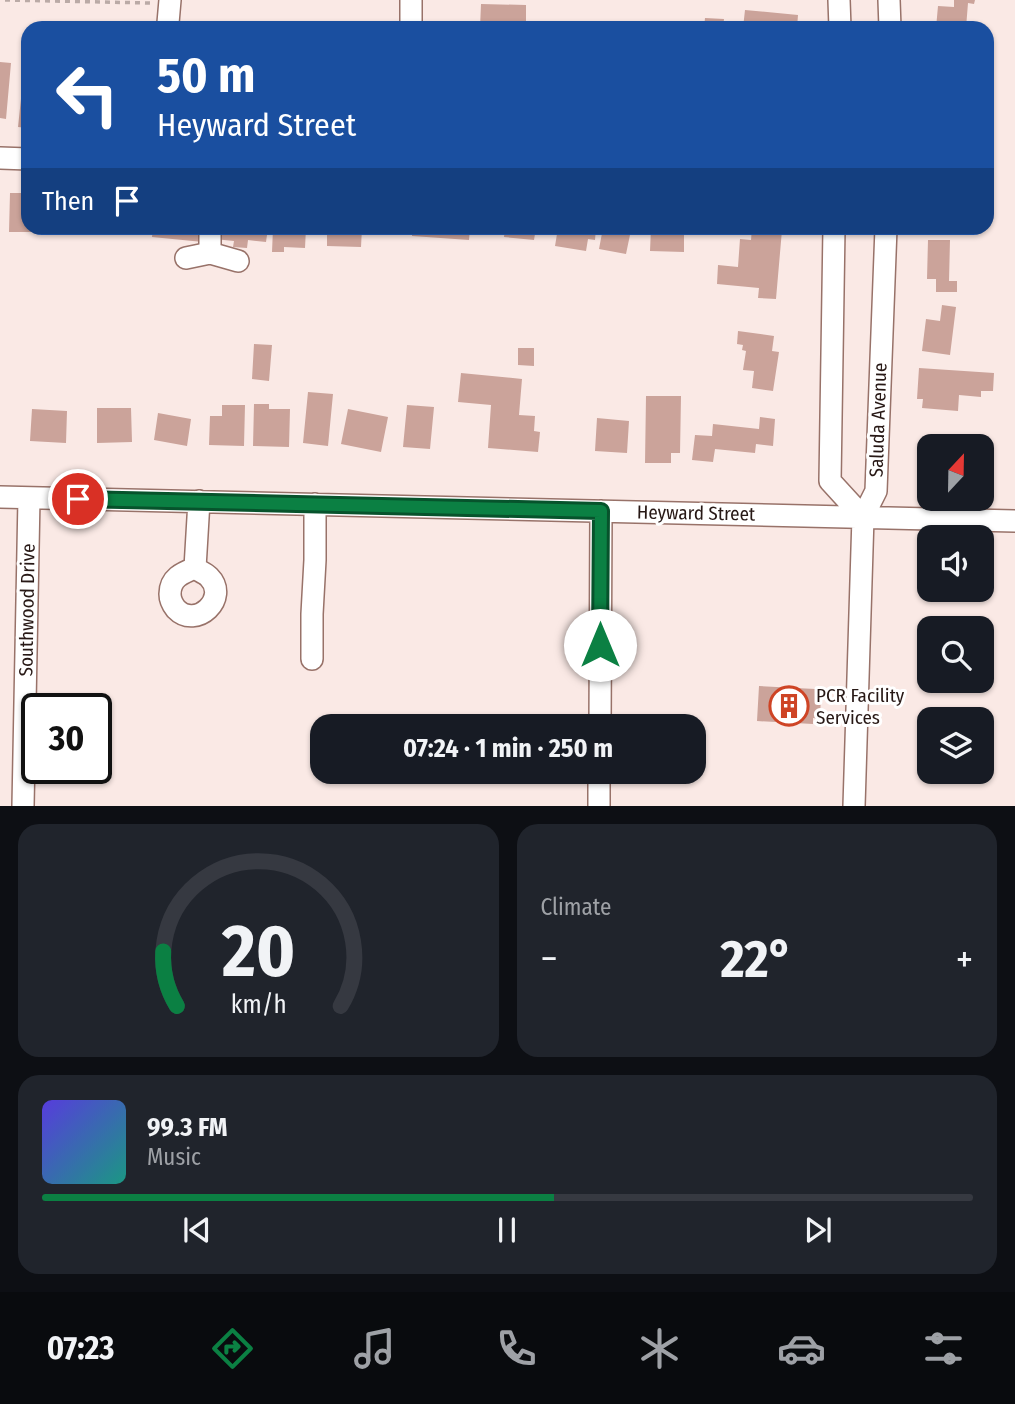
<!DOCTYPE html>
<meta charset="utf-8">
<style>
:root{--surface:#171b24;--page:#20242c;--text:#f1f3f6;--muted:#9ea1a6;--line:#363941;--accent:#0b8043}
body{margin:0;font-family:"Fira Sans Condensed",sans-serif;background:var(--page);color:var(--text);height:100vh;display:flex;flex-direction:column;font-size:26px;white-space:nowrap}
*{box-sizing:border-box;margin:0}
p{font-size:23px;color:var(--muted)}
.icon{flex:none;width:38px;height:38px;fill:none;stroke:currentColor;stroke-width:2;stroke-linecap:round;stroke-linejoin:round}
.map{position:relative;height:806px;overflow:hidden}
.details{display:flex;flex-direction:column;gap:18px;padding:18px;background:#0d0f14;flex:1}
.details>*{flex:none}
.banner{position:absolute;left:21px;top:21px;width:973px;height:214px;border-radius:21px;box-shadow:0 2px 5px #0004;background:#1a4fa0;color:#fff;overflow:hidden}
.needle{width:46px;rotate:22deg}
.controls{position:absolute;left:917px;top:434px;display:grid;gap:14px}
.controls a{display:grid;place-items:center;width:77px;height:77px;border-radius:14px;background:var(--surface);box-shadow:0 2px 5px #0004;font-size:35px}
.speed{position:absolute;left:21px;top:693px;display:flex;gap:14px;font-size:35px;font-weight:700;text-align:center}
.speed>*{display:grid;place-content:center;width:91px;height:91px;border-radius:50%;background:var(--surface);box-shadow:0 2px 5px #0004;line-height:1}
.speed .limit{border:4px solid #111;border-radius:10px;background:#fff;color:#111}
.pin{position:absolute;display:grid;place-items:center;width:60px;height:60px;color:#fff;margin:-30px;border:4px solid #fff;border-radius:50%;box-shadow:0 2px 7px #0007}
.me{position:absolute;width:77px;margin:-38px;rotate:0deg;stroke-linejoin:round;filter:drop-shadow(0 0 5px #0008)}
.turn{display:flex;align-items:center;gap:24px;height:147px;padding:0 21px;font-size:32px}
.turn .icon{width:91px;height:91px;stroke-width:2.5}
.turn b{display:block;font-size:49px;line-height:60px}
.then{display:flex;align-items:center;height:66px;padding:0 21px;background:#0003;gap:14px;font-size:26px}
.big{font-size:52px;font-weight:700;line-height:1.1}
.details .widget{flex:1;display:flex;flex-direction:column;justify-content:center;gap:10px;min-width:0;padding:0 24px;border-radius:21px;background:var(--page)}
.details .dial{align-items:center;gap:0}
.dial svg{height:182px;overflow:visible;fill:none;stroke:var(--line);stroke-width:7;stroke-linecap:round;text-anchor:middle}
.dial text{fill:var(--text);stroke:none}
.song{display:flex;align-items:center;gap:21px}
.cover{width:84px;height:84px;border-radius:10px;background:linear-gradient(135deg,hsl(250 70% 55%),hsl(170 70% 35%))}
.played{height:7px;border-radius:4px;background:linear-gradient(90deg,var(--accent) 55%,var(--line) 55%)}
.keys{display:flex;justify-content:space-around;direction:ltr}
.heat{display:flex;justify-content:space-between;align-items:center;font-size:38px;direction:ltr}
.details .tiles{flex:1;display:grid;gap:18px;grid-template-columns:1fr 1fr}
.widget:last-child{grid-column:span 2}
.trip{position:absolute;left:310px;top:714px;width:396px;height:70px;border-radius:21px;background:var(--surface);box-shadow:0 2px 5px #0004;font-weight:700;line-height:70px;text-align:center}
.menu{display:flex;height:112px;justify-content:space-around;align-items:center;background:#090b0e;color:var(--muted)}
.menu .icon{width:49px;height:49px}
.menu .selected{color:var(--accent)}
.menu b{font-size:32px;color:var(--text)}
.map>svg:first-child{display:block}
.building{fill:#cba39a}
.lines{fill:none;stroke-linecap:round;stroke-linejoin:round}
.minor-casing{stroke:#987269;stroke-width:24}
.path{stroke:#baaaa6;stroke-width:3.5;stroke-dasharray:5 5;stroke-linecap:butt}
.minor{stroke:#fff;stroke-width:21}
.route-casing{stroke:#07532c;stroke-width:18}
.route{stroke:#0b8043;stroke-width:12}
.labels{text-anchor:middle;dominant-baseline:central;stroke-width:6;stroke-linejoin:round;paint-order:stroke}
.street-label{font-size:19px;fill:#271815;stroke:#fff}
.poi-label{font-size:19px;fill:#271815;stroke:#fff;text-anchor:start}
</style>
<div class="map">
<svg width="1015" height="806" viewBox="0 0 1015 806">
<rect width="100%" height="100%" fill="#fae9e5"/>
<path class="building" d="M954 0H975L974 4 968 3 966 28H936L938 6 954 7Z
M481 4 526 5V28H480Z
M745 10 798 15 797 28H743Z
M705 18 724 19 723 28H704Z
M0 62 11 63 6 119 0 118Z
M23 80H28V128L18 127Z
M10 193H28V228H38V232H9Z
M153 228H204L203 242 152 237Z
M215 228H268L266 242 248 240 247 248 233 247 234 241 214 239Z
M273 228H306L305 248 284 247V252H272Z
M327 228H362L361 247 327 246Z
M412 228H470L469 240 412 236Z
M505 228H536L534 240 504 237Z
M558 228H596L595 240 588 239 586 251 555 246Z
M603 228H620L631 230 626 254 599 249Z
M651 228H684V252L650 251Z
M752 228 782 230 776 299 758 298 759 288 717 284 718 265 738 267 740 239 751 240Z
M928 240H950L949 281H957V292H936V279H927Z
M942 305 956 307 950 355 922 351 926 319 940 321Z
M738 331 774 336 772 351 779 352 773 391 752 388 754 371 743 370 746 351 742 350 743 345 737 344Z
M254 344 272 345 269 381 252 379Z
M518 348H534V366L518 365Z
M919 368 994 373 993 391H981V397L959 395 958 411 922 408 923 399H917Z
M461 373 522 379 519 415 535 416 534 431 540 432 538 452 488 448 491 405 458 402Z
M308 392 333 394 328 446 303 443Z
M646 396H681L680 453H671V463H645Z
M254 404H269V409H290L289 447 253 446Z
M222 405H245L244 446 209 445 210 416H222Z
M407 405 434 407 430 449 403 447Z
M97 408H131L132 442 97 443Z
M32 409 67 411 66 443 30 441Z
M348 409 388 417 381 452 341 444Z
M158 413 191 419 187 446 154 440Z
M760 417 775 419 773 446 756 444 755 453 715 449 713 462 692 460 695 435 712 436 713 424 759 429Z
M597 418 629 421 627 453 595 451Z
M922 438 971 444 970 446H929V469H925L928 452 921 451Z
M759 686 815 689V694H821L820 719 813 718V724L757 721Z"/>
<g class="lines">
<g class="minor-casing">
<path id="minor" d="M839 0 840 28
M889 0 890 28
M168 23 170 0
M411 28V0
M0 158 28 159
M210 228V253L238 261
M834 228 830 481 863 517
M186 258 210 253
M0 497 1015 521
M195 568C199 571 205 573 209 577 230 598 196 630 176 609 172 604 170 599 170 594 170 578 182 573 195 568Z
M195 568 199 501
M312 659V614L315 560V504
M600 726 601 511
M23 806 29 498
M599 806V772
M854 806 863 517 876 491 886 228"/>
</g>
<path class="path" d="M5 0 150 3"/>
<use href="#minor" class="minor"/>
</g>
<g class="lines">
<g class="route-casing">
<path id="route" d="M78 499 601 511 600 645"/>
</g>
<use href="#route" class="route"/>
</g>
<defs>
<g id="building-ring" transform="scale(2.0125)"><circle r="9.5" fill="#fff" stroke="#ce4425" stroke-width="1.5"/><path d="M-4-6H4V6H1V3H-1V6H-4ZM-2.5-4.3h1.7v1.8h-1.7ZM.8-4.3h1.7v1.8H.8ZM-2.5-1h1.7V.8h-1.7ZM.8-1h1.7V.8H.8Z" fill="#ce4425"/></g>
</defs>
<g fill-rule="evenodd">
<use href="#building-ring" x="789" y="706"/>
</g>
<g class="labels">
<g class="street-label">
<text transform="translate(878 420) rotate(-88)">Saluda Avenue</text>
<text transform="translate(696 513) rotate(1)">Heyward Street</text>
<text transform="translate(27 610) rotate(-89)">Southwood Drive</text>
</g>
<g class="poi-label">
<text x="816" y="695">PCR Facility<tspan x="816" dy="22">Services</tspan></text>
</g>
</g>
</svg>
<div class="controls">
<a><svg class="needle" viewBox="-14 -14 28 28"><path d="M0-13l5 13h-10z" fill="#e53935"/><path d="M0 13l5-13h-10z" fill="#9ea1a6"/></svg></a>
<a><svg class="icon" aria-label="sound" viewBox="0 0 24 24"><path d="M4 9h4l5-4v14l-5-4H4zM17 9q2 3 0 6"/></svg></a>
<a><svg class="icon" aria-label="search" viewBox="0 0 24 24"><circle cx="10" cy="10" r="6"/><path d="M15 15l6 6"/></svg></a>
<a><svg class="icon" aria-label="layers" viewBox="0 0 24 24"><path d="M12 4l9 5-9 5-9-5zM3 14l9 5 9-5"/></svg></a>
</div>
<div class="speed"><div class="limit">30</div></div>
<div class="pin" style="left:78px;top:499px;background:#d93025"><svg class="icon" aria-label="arrive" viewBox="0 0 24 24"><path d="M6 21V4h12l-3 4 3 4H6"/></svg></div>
<svg class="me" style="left:600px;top:645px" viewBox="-20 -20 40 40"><circle r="19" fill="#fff"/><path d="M0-13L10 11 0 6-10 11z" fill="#0b8043"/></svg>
<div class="trip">07:24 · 1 min · 250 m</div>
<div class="banner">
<div class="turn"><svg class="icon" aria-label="left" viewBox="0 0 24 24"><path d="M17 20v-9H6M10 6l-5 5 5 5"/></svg><div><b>50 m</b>Heyward Street</div></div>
<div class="then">Then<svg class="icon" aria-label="arrive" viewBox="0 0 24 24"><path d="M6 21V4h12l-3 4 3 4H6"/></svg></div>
</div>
</div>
<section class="details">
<div class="tiles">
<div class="widget dial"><svg viewBox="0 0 100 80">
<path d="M14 69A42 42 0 1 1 86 69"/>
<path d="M14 69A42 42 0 0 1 8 45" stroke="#0b8043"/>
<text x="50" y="56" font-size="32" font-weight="700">20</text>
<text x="50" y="72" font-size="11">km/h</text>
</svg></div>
<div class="widget"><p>Climate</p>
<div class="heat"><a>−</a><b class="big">22°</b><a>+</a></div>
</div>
<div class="widget">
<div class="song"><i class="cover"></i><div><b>99.3 FM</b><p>Music</p></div></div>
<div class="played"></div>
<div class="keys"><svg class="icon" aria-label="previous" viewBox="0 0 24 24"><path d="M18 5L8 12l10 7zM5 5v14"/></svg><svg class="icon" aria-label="pause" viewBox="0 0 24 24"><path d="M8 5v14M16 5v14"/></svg><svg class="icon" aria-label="next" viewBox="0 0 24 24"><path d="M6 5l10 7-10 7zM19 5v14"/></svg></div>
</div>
</div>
</section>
<nav class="menu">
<b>07:23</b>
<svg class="icon selected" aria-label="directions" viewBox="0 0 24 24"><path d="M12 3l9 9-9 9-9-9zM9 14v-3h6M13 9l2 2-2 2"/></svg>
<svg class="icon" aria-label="music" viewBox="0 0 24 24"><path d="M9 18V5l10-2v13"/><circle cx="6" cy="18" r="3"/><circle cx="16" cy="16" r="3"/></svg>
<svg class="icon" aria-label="phone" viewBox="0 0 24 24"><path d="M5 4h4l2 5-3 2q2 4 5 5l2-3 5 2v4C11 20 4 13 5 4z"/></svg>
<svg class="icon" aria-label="climate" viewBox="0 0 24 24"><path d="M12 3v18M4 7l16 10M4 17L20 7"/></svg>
<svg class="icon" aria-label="car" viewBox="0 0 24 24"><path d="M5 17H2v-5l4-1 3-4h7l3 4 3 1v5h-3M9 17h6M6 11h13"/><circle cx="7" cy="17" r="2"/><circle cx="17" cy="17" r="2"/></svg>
<svg class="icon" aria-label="filters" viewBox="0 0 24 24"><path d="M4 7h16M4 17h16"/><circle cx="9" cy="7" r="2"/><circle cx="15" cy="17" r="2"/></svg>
</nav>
